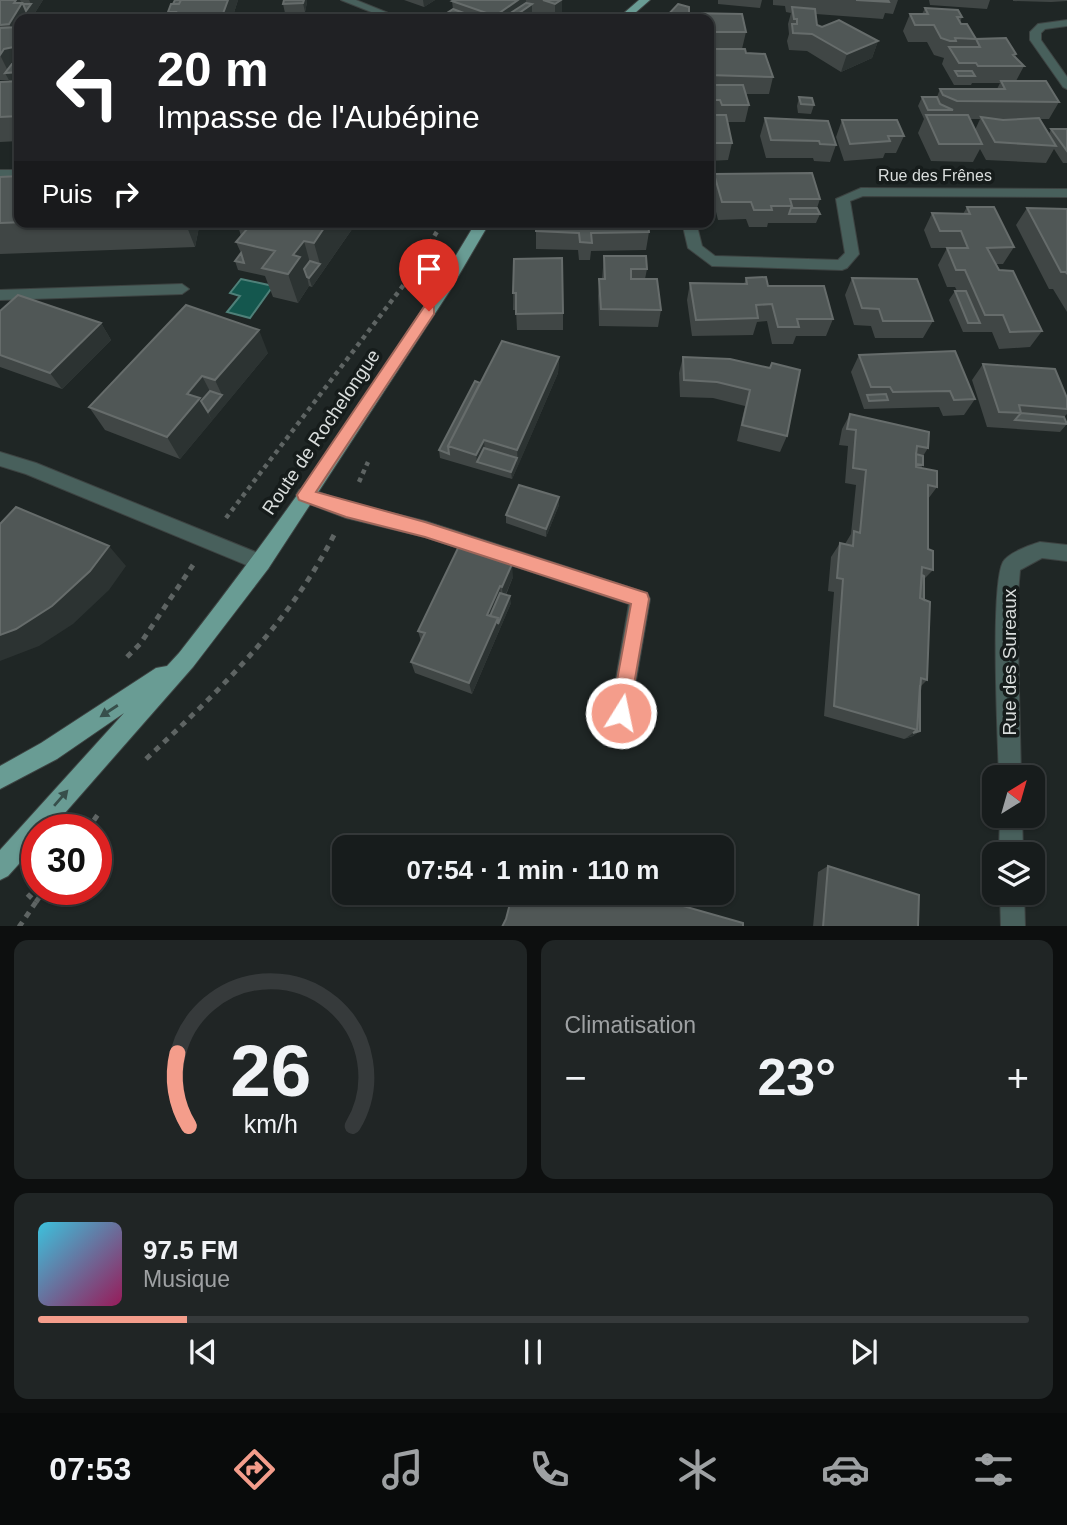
<!DOCTYPE html>
<html lang="fr">
<meta charset="utf-8">
<style>
:root{--surface:#171c1c;--page:#202525;--text:#f1f3f6;--muted:#9ea1a3;--line:#363a3b;--accent:#f49d8b}
body{margin:0;font-family:Helvetica,sans-serif;background:var(--page);color:var(--text);height:100vh;display:flex;flex-direction:column;font-size:26px;white-space:nowrap}
*{box-sizing:border-box;margin:0}
p{font-size:23px;color:var(--muted)}
.icon{flex:none;width:38px;height:38px;fill:none;stroke:currentColor;stroke-width:2;stroke-linecap:round;stroke-linejoin:round}
.map{position:relative;height:926px;overflow:hidden}
.sheet{display:flex;flex-direction:column;gap:14px;padding:14px;background:#0d0f0f;flex:1}
.sheet>*{flex:none}
.hud{position:absolute;left:14px;top:14px;width:700px;height:214px;border-radius:14px;box-shadow:0 2px 5px #0004,0 0 0 2px var(--line);background:#202124;color:#fff;overflow:hidden}
.needle{width:46px;rotate:37deg}
.tools{position:absolute;left:982px;top:765px;display:grid;gap:14px}
.tools a{display:grid;place-items:center;width:63px;height:63px;border-radius:14px;background:var(--surface);box-shadow:0 2px 5px #0004,0 0 0 2px var(--line);font-size:35px}
.speed{position:absolute;left:21px;top:814px;display:flex;gap:14px;font-size:35px;font-weight:700;text-align:center}
.speed>*{display:grid;place-content:center;width:91px;height:91px;border-radius:50%;background:var(--surface);box-shadow:0 2px 5px #0004,0 0 0 2px var(--line);line-height:1}
.speed .limit{border:10px solid #d22;background:#fff;color:#111}
.pin{position:absolute;display:grid;place-items:center;width:60px;height:60px;color:#fff;margin:-72px -30px;border-radius:50% 50% 50% 0;rotate:-45deg;box-shadow:0 0 7px #0007}
.pin .icon{rotate:45deg}
.me{position:absolute;width:77px;margin:-38px;rotate:10deg;stroke-linejoin:round;filter:drop-shadow(0 0 5px #0008)}
.turn{display:flex;align-items:center;gap:24px;height:147px;padding:0 28px;font-size:32px}
.turn .icon{width:91px;height:91px;stroke-width:2.5}
.turn b{display:block;font-size:49px;line-height:60px}
.then{display:flex;align-items:center;height:66px;padding:0 28px;background:#0003;gap:14px;font-size:26px}
.big{font-size:52px;font-weight:700;line-height:1.1}
.sheet .tile{flex:1;display:flex;flex-direction:column;justify-content:center;gap:10px;min-width:0;padding:0 24px;border-radius:14px;background:var(--page)}
.sheet .dial{align-items:center;gap:0}
.dial svg{height:182px;overflow:visible;fill:none;stroke:var(--line);stroke-width:7;stroke-linecap:round;text-anchor:middle}
.dial text{fill:var(--text);stroke:none}
.song{display:flex;align-items:center;gap:21px}
.cover{width:84px;height:84px;border-radius:10px;background:linear-gradient(135deg,hsl(190 70% 55%),hsl(330 70% 35%))}
.played{height:7px;border-radius:4px;background:linear-gradient(90deg,var(--accent) 15%,var(--line) 15%)}
.keys{display:flex;justify-content:space-around;direction:ltr}
.heat{display:flex;justify-content:space-between;align-items:center;font-size:38px;direction:ltr}
.sheet .tiles{flex:1;display:grid;gap:14px;grid-template-columns:1fr 1fr}
.tile:last-child{grid-column:span 2}
.trip{position:absolute;left:332px;top:835px;width:402px;height:70px;border-radius:14px;background:var(--surface);box-shadow:0 2px 5px #0004,0 0 0 2px var(--line);font-weight:700;line-height:70px;text-align:center}
.tabs{display:flex;height:112px;justify-content:space-around;align-items:center;background:#090b0b;color:var(--muted)}
.tabs .icon{width:49px;height:49px}
.tabs .current{color:var(--accent)}
.tabs b{font-size:32px;color:var(--text)}
.map>svg:first-child{display:block}
.water{fill:#14574e;stroke:#4f8079;stroke-width:2}
.lines{fill:none;stroke-linecap:round;stroke-linejoin:round}
.minor-casing{stroke:#3d4342;stroke-width:2}
.major-casing{stroke:#3d4342;stroke-width:2}
.path-far2{stroke:#5e6463;stroke-width:2.5;stroke-dasharray:3.5 3.5;stroke-linecap:butt}
.path-far1{stroke:#5e6463;stroke-width:4.5;stroke-dasharray:4.5 4.5;stroke-linecap:butt}
.path{stroke:#5e6463;stroke-width:5;stroke-dasharray:6 6;stroke-linecap:butt}
.minor{fill:#48605c;fill-rule:evenodd}
.major{fill:#699c94;fill-rule:evenodd}
.wall{fill:#404645;fill-rule:evenodd}
.shaded-wall{fill:#2c3332}
.building{fill:#505756;stroke:#666c6b;stroke-width:2}
.oneway{fill:#374f4b}
.route{fill:#f49d8b;stroke:#9f665a;stroke-width:2}
.labels{text-anchor:middle;dominant-baseline:central;stroke-width:7;stroke-linejoin:round;paint-order:stroke}
.far-street-label{font-size:16px;fill:#dadedd;stroke:#161c1b}
.street-label{font-size:19px;fill:#dadedd;stroke:#161c1b}
</style>
<div class="map">
<svg width="1067" height="927" viewBox="0 0 1067 927">
<rect width="100%" height="100%" fill="#1f2625"/>
<path class="water" d="M241 279 273 286 250 318 227 312 240 296 230 293Z"/>
<g class="lines">
<g class="minor-casing">
<path id="minor" d="M341 0H356L403 19H389Z
M1067 20V26L1045 29 1041 33V40L1067 77V89L1063 87 1030 40V32L1038 24Z
M0 170H19V178H0Z
M861 188 1067 189V197L863 196 850 201 859 254 847 268 842 270 712 266 688 248 682 222H696L702 246 715 256 838 260 845 253 836 199Z
M182 284 189 289 182 294 0 300V290Z
M0 452 36 463 268 557 271 563 268 569 261 571 26 474 0 466Z
M305 487 346 502 425 521 647 593 650 599 629 721 621 724 613 721 610 713 629 604 425 537 346 518 299 500 296 495 299 490Z
M1040 542 1067 545V561L1042 558 1020 570 1017 604 1021 777H999C998 740 990 586 1003 562 1008 553 1030 545 1040 542Z
M1000 816H1022L1023 854H999Z
M1000 892H1024L1025 927H1001Z"/>
</g>
<g class="major-casing">
<path id="major" d="M639 0H650L628 19H617Z
M476 222H490L449 292 268 569 193 667 50 830H37V844L8 876 0 880V850L124 713 57 759 0 789V766L41 743 156 668 167 666 179 653C286 516 387 372 476 222Z"/>
</g>
<path class="path-far2" d="M440 226 443 222"/>
<path class="path-far1" d="M359 482 368 462
M226 518 409 278 441 225"/>
<path class="path" d="M127 657 140 644 193 565
M146 759C219 691 288 625 334 535
M87 830 99 813
M36 902 45 889
M19 927 36 902 23 890"/>
<use href="#minor" class="minor"/>
<use href="#major" class="major"/>
</g>
<path class="wall" d="M0 0H43L31 19H19V141L0 142V82H10L9 80H0Z
M238 0 232 19H171L168 12Z
M404 0H435L424 7Z
M454 0H562V16L557 19H550L532 13 524 19H448L447 13 453 9 452 1Z
M718 0H762L760 8 718 4Z
M773 0H898L893 14 885 13 883 19 816 14 817 25 822 27 878 41 872 58 841 72 807 51 789 50 787 41 789 34 788 24 791 13 786 12 785 6 773 5Z
M929 0H990L987 9 930 5Z
M1013 0H1067V1L1051 2 1013 1Z
M307 2 305 12 285 13 283 4Z
M678 4 689 7V13L742 14 746 32 742 49H745L746 53 765 54 773 77 769 94H746L749 105 745 122H728L732 143 728 160 709 161V19H664Z
M925 8 962 17 960 23 976 39 972 47 976 39 1016 54 1015 57 1024 66 1016 81 1059 102 1049 119H1040L1049 134 1051 129H1067V163H1063L1054 149 1046 163 986 160 980 149 973 162 931 161 918 133 924 119 918 106 922 97H937L940 89H997L1000 83H972L971 85H954L942 64 944 58 934 55 927 42H908L903 31 910 14H922ZM969 119H980L975 130ZM994 119H1021L1003 120Z
M799 97 814 105 811 114 798 113 797 106Z
M765 118 836 145 830 162 814 161 813 158H766L760 136Z
M842 120 904 136 896 153H885L883 158 844 161 836 137Z
M714 174 820 199 817 208 820 214 816 223H768L767 227H749L746 219 718 220 711 191Z
M0 177 19 222H200L195 247 0 254Z
M967 207 1014 247 1003 264H996L1042 331 1030 347 999 349 992 332H963L949 300 955 291H957L955 287H947L938 265 947 248H931L924 230 932 213 963 214Z
M1027 208 1067 209V312L1053 289H1049L1016 225Z
M357 222 312 287 309 286 298 303 273 297 265 276 238 270 235 261 241 253 236 242 241 236 238 226Z
M536 222 649 232 646 250 591 251 590 260H579L578 250 536 249Z
M604 256 647 269 645 279 661 310 658 327 599 326 598 296 599 279H602Z
M514 259 563 313V330H517L516 310H513Z
M746 278 768 286 833 319 826 336H796L793 344H772L767 321 757 322 753 335 692 336 687 300 690 283 744 284Z
M852 278 933 321 923 338H875L871 326 854 325 845 295Z
M0 311 101 323 111 340 62 389 0 367Z
M268 353 180 459 105 430 89 407Z
M859 355 975 399 964 415 943 416 939 407 864 409 851 372Z
M559 357 558 373 512 479 440 458 439 450 480 383Z
M683 357 770 368 787 436 780 452 737 441 745 406 713 398 680 397 679 373Z
M983 364 1067 398V414L1064 417 1067 424 1060 432 987 427 972 380Z
M850 414 928 448 923 456V465L921 468 937 487 928 499V549L933 570 924 579 927 680 921 686 920 731 913 736 904 739 824 716 834 592 828 591 831 557 840 543 845 544 851 534 856 485 845 483 848 446 839 445 842 429Z
M559 505 546 537 506 523V515Z
M513 577 506 595 511 603 472 694 415 673 411 662 421 641 418 631Z
M828 866 918 927H813L818 872Z"/>
<path class="shaded-wall" d="M16 0H20L26 11 31 4 29 0H43L31 19H19V39L18 41 9 24 14 3Z
M228 0H238L232 19H221Z
M304 0H307V2L305 12 303 3Z
M423 0H435L424 7Z
M518 0H526V9L532 4V13L524 19H515V16L509 14V19H495V16Z
M561 0H562V16L557 19H555V4Z
M878 41 872 58 841 72 847 54Z
M16 46 19 52V81L10 82 5 73H9L0 55 4 49Z
M185 222H200L195 247Z
M328 222H357L312 287 309 278 320 264 314 243Z
M304 241 312 270 307 277 309 286 298 303 288 274 293 255Z
M101 323 111 340 62 389 50 373Z
M259 330 268 353 212 421 208 412 222 395 215 380Z
M559 357 558 373 518 466 517 450Z
M202 376 214 399 206 409 212 421 180 459 167 437 187 394Z
M484 440 485 456 477 462 476 455Z
M517 458 518 466 512 479 511 472Z
M559 497V505L546 537V529Z
M109 546 126 566 109 590 73 624 39 646 0 661V635Z
M512 564 513 577 503 600 502 587Z
M500 586 501 599 491 622 487 615Z
M510 596 511 603 472 694 469 683 498 618Z
M920 731 913 736 906 738 913 733Z"/>
<path class="building" d="M0 0H16L14 3H22L9 24 0 25Z
M175 0H181L179 4H173Z
M181 0H228L221 19H173L176 12H168L171 4H179Z
M284 0H304L303 3 283 4Z
M454 0H518L495 16 452 1Z
M543 0H561L555 4Z
M856 0H888L889 2Z
M526 3 532 4 515 16 509 14Z
M23 4H31L26 11Z
M678 4 689 7V13L742 14 746 32H709V19H664Z
M792 7 815 9 817 25 822 27 839 20 878 41 847 54 812 34 793 33 792 24H797V19H794Z
M925 8 958 10 962 17H957L961 24H967L976 39 955 38 956 41H950L941 38 934 25H915L910 14H928Z
M453 9 480 19H465L447 13Z
M19 27V46L4 49 0 55V28Z
M1006 38 1016 54 1013 55 1024 66H978L976 63H959L949 47H980L976 39Z
M709 49H745L746 53 765 54 773 77 709 75Z
M19 63V72L5 73 12 64Z
M955 71H972L975 76H958Z
M19 81V116L0 117V82Z
M1001 81H1046L1059 102 957 101 943 95 940 89H1005Z
M709 85H743L749 105H722L720 100H709Z
M799 97 812 98 814 105 801 104Z
M922 97H937L940 104 953 110H928Z
M709 115H726L732 143H709Z
M926 115H968L982 144H939Z
M981 117 1003 120 1039 118 1056 146 995 142Z
M765 118 828 121 836 145 820 144 819 141 771 140Z
M842 120H897L904 136H888L890 141 850 144Z
M1051 129H1067V151Z
M812 173 820 199H790L792 206H771L772 210H754L751 202H722L714 174Z
M19 176V222H27L0 223V177Z
M967 207H994L1014 247 987 248 999 270 1013 271 1042 331 1010 332 1003 315H985L965 270H956L947 248H968L961 231H940L932 213 970 214Z
M791 208H817L820 214H789Z
M1027 208 1067 209V274L1066 272H1061Z
M241 222H328L314 243 304 241 293 255 300 257 288 274 262 268 275 251 236 242 248 228 238 226Z
M536 222H648L649 232 591 233 592 243 580 242 579 233 536 231Z
M241 253 244 263 235 261Z
M604 256H646L647 269H631V279H657L661 310 601 309 599 279H605Z
M562 258 563 313 516 314V293H513L514 259Z
M310 261 320 264 309 278 307 277 304 269Z
M766 277 768 286H824L833 319H797L799 327H778L772 304 756 305 758 318 696 320 690 283 747 284 746 278Z
M852 278 917 279 933 321H883L879 309 862 308Z
M955 291H966L980 323H968Z
M18 295 101 323 50 373 0 355V311Z
M186 305 259 330 215 380 202 376 187 394 200 398 167 437 89 407Z
M502 341 559 357 517 450 484 440 476 455 448 446Z
M955 351 975 399 954 400 950 391 893 392 890 387H871L859 355Z
M683 357 730 359 770 368 772 363 800 370 787 436 742 425 750 390 717 382 684 380Z
M983 364 1055 369 1067 398V409L1019 405 1021 413 999 412Z
M475 381 480 383 448 446 449 454 439 450Z
M210 391 222 395 208 412 201 401Z
M886 394 888 400 869 401 867 395Z
M1021 413 1064 417 1067 424 1015 420Z
M850 414 929 432 928 448 917 446 916 455V467L937 471V487L928 485V549L933 551V570L922 567 920 598 930 602 927 680 921 678 917 730 834 706 843 579 837 578 840 543 853 546 854 531 860 533 866 470 853 468 856 430 847 429Z
M484 448 517 458 511 472 477 462Z
M916 454 923 456V465L916 464Z
M519 485 559 497 546 529 506 515Z
M16 507 109 546 90 571 52 606 16 629 0 635V524Z
M459 546 512 564 502 587 500 586 487 615 498 618 469 683 411 662 425 633 418 631Z
M922 575 924 576V600L920 598Z
M500 593 510 596 498 624V618L490 616Z
M920 685V731L913 733 917 730Z
M828 866 919 895 918 927H823Z
M513 892H634L743 923V927H502L506 919Z"/>
<defs><path id="oneway-solid" d="M-6-.8H1V-3.2L6.5 0L1 3.2V.8H-6Z" transform="scale(1.75)"/></defs>
<g class="oneway">
<use href="#oneway-solid" transform="translate(109 711) rotate(147)"/>
<use href="#oneway-solid" transform="translate(61 798) rotate(-49)"/>
</g>
<path class="route" d="M429 306 434 307V314L316 492 425 522 647 593 649 599 628 719 621 722 614 719 611 713 631 604 425 537 346 517 299 500 297 495 424 307Z"/>
<g class="labels">
<g class="far-street-label">
<text x="935" y="175">Rue des Frênes</text>
</g>
<g class="street-label">
<text transform="translate(321 432) rotate(-56)">Route de Rochelongue</text>
<text transform="translate(1009 662) rotate(-90)">Rue des Sureaux</text>
</g>
</g>
</svg>
<div class="tools">
<a><svg class="needle" viewBox="-14 -14 28 28"><path d="M0-13l5 13h-10z" fill="#e53935"/><path d="M0 13l5-13h-10z" fill="#9ea1a3"/></svg></a>
<a><svg class="icon" aria-label="layers" viewBox="0 0 24 24"><path d="M12 4l9 5-9 5-9-5zM3 14l9 5 9-5"/></svg></a>
</div>
<div class="speed"><div class="limit">30</div></div>
<div class="pin" style="left:429px;top:311px;background:#d93025"><svg class="icon" aria-label="arrive" viewBox="0 0 24 24"><path d="M6 21V4h12l-3 4 3 4H6"/></svg></div>
<svg class="me" style="left:621px;top:713px" viewBox="-20 -20 40 40"><circle r="17" fill="#f49d8b" stroke="#fff" stroke-width="3"/><path d="M0-11L8 9 0 5-8 9z" fill="#fff"/></svg>
<div class="trip">07:54 · 1 min · 110 m</div>
<div class="hud">
<div class="turn"><svg class="icon" aria-label="left" viewBox="0 0 24 24"><path d="M17 20v-9H6M10 6l-5 5 5 5"/></svg><div><b>20 m</b>Impasse de l'Aubépine</div></div>
<div class="then">Puis<svg class="icon" aria-label="right" viewBox="0 0 24 24"><path d="M7 20v-9h11M14 6l5 5-5 5"/></svg></div>
</div>
</div>
<section class="sheet">
<div class="tiles">
<div class="tile dial"><svg viewBox="0 0 100 80">
<path d="M14 69A42 42 0 1 1 86 69"/>
<path d="M14 69A42 42 0 0 1 9 37" stroke="#f49d8b"/>
<text x="50" y="56" font-size="32" font-weight="700">26</text>
<text x="50" y="72" font-size="11">km/h</text>
</svg></div>
<div class="tile"><p>Climatisation</p>
<div class="heat"><a>−</a><b class="big">23°</b><a>+</a></div>
</div>
<div class="tile">
<div class="song"><i class="cover"></i><div><b>97.5 FM</b><p>Musique</p></div></div>
<div class="played"></div>
<div class="keys"><svg class="icon" aria-label="previous" viewBox="0 0 24 24"><path d="M18 5L8 12l10 7zM5 5v14"/></svg><svg class="icon" aria-label="pause" viewBox="0 0 24 24"><path d="M8 5v14M16 5v14"/></svg><svg class="icon" aria-label="next" viewBox="0 0 24 24"><path d="M6 5l10 7-10 7zM19 5v14"/></svg></div>
</div>
</div>
</section>
<nav class="tabs">
<b>07:53</b>
<svg class="icon current" aria-label="directions" viewBox="0 0 24 24"><path d="M12 3l9 9-9 9-9-9zM9 14v-3h6M13 9l2 2-2 2"/></svg>
<svg class="icon" aria-label="music" viewBox="0 0 24 24"><path d="M9 18V5l10-2v13"/><circle cx="6" cy="18" r="3"/><circle cx="16" cy="16" r="3"/></svg>
<svg class="icon" aria-label="phone" viewBox="0 0 24 24"><path d="M5 4h4l2 5-3 2q2 4 5 5l2-3 5 2v4C11 20 4 13 5 4z"/></svg>
<svg class="icon" aria-label="climate" viewBox="0 0 24 24"><path d="M12 3v18M4 7l16 10M4 17L20 7"/></svg>
<svg class="icon" aria-label="car" viewBox="0 0 24 24"><path d="M5 17H2v-5l4-1 3-4h7l3 4 3 1v5h-3M9 17h6M6 11h13"/><circle cx="7" cy="17" r="2"/><circle cx="17" cy="17" r="2"/></svg>
<svg class="icon" aria-label="filters" viewBox="0 0 24 24"><path d="M4 7h16M4 17h16"/><circle cx="9" cy="7" r="2"/><circle cx="15" cy="17" r="2"/></svg>
</nav>
